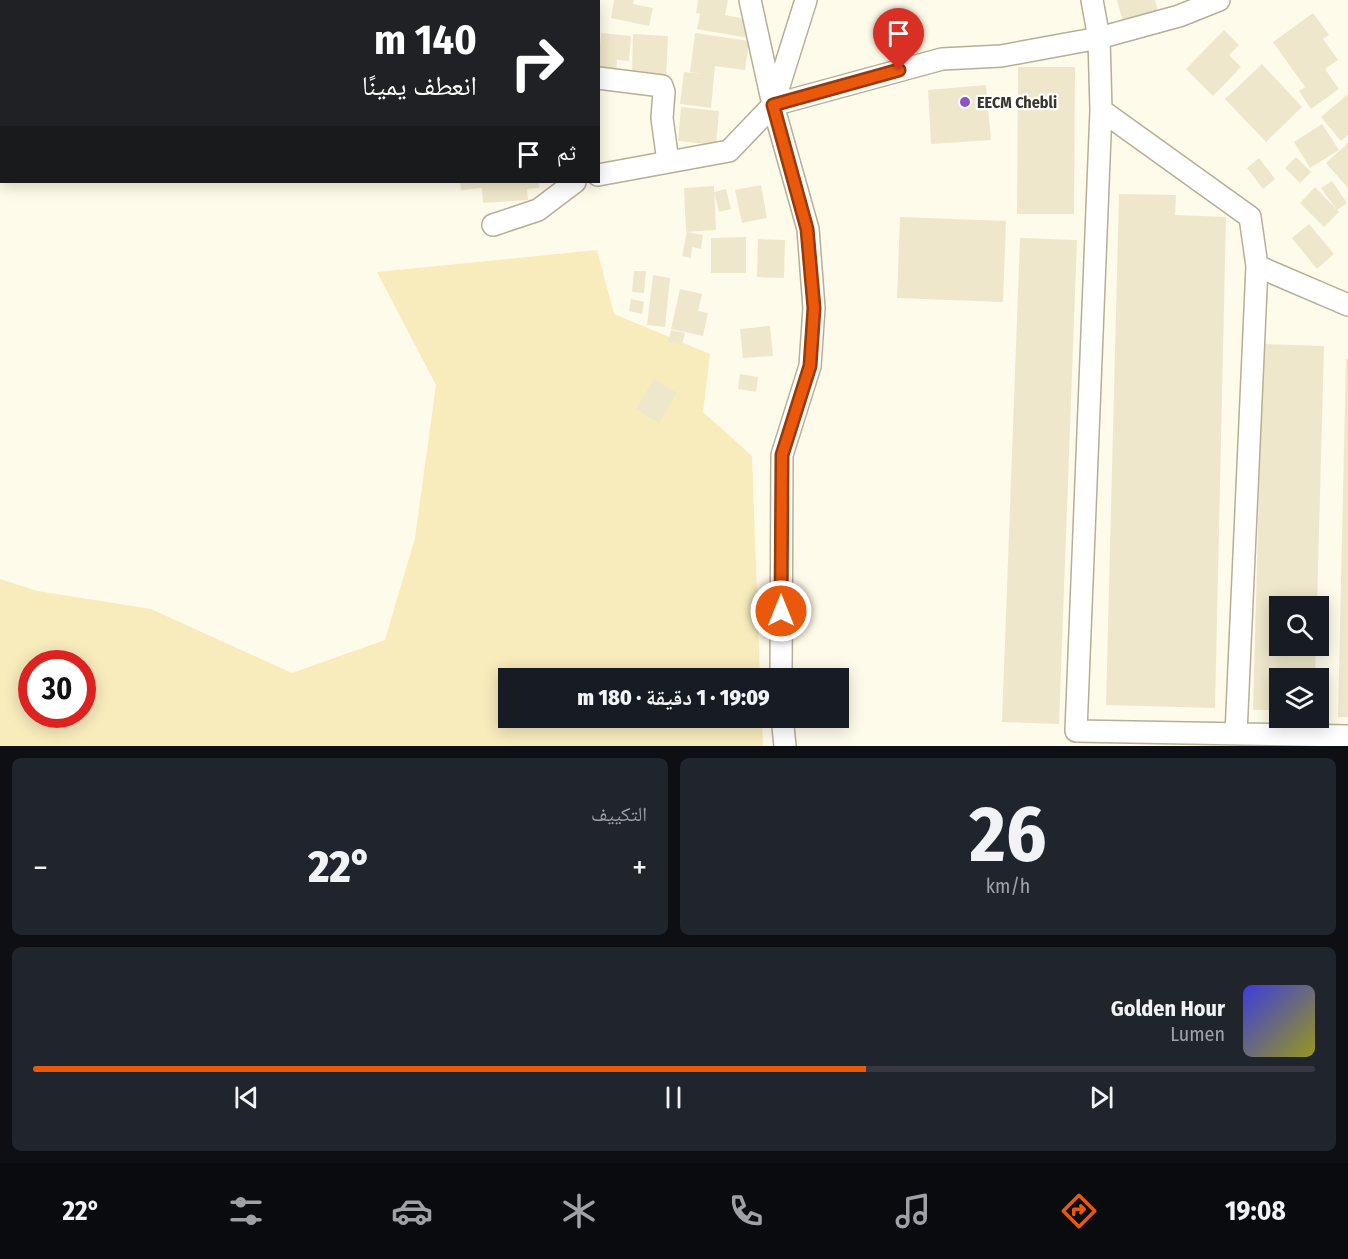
<!DOCTYPE html>
<html lang="ar">
<meta charset="utf-8">
<style>
:root{--surface:#171b24;--page:#20242c;--text:#f1f3f6;--muted:#9ea1a6;--line:#363941;--accent:#ea580c}
body{margin:0;font-family:"Fira Sans Condensed","Noto Naskh Arabic",sans-serif;background:var(--page);color:var(--text);direction:rtl;height:100vh;display:flex;flex-direction:column;font-size:22px;white-space:nowrap}
*{box-sizing:border-box;margin:0}
p{font-size:20px;color:var(--muted)}
.icon{flex:none;width:33px;height:33px;fill:none;stroke:currentColor;stroke-width:2;stroke-linecap:round;stroke-linejoin:round}
.map{position:relative;height:746px;overflow:hidden;direction:ltr}
.drawer{display:flex;flex-direction:column;gap:12px;padding:12px;background:#0d0f14;flex:1}
.drawer>*{flex:none}
.top-card{position:absolute;left:0px;top:0px;width:600px;height:183px;box-shadow:0 3px 15px #0003;direction:rtl;background:#202124;color:#fff;overflow:hidden}
.controls{position:absolute;left:1269px;top:596px;display:grid;gap:12px}
.controls a{display:grid;place-items:center;width:60px;height:60px;border-radius:0px;background:var(--surface);box-shadow:0 3px 15px #0003;font-size:30px}
.speed{position:absolute;left:18px;top:650px;display:flex;gap:12px;font-size:30px;font-weight:700;text-align:center}
.speed>*{display:grid;place-content:center;width:78px;height:78px;border-radius:50%;background:var(--surface);box-shadow:0 3px 15px #0003;line-height:1}
.speed .limit{border:9px solid #d22;background:#fff;color:#111}
.pin{position:absolute;display:grid;place-items:center;width:51px;height:51px;color:#fff;margin:-62px -26px;border-radius:50% 50% 50% 0;rotate:-45deg;box-shadow:0 0 6px #0007}
.pin .icon{rotate:45deg}
.me{position:absolute;width:66px;margin:-33px;rotate:0deg;stroke-linejoin:round;filter:drop-shadow(0 0 4px #0008)}
.turn{display:flex;align-items:center;gap:21px;height:126px;padding:0 24px;font-size:27px}
.turn .icon{width:78px;height:78px;stroke-width:2.5}
.turn b{display:block;font-size:42px;line-height:51px}
.then{display:flex;align-items:center;height:57px;padding:0 24px;background:#0003;gap:12px;font-size:22px}
.big{font-size:45px;font-weight:800;line-height:1.1}
.drawer .tile{flex:1;display:flex;flex-direction:column;justify-content:center;gap:9px;min-width:0;padding:0 21px;border-radius:9px;background:var(--page)}
.drawer .dial{align-items:center;gap:0}
.dial b{font-size:78px;line-height:1}
.song{display:flex;align-items:center;gap:18px}
.cover{width:72px;height:72px;border-radius:9px;background:linear-gradient(135deg,hsl(240 70% 55%),hsl(60 70% 35%))}
.played{height:6px;border-radius:3px;background:linear-gradient(90deg,var(--accent) 65%,var(--line) 65%)}
.keys{display:flex;justify-content:space-around;direction:ltr}
.heat{display:flex;justify-content:space-between;align-items:center;font-size:33px;direction:ltr}
.drawer .tiles{flex:1;display:grid;gap:12px;grid-template-columns:1fr 1fr}
.tile:last-child{grid-column:span 2}
.trip{position:absolute;left:498px;top:668px;width:351px;height:60px;border-radius:0px;background:var(--surface);box-shadow:0 3px 15px #0003;font-weight:800;line-height:60px;text-align:center;direction:rtl}
.tab-bar{display:flex;height:96px;justify-content:space-around;align-items:center;background:#090b0e;color:var(--muted)}
.tab-bar .icon{width:42px;height:42px}
.tab-bar .current{color:var(--accent)}
.tab-bar b{font-size:27px;color:var(--text)}
.map>svg:first-child{display:block}
.green{fill:#f8ecbd;fill-rule:evenodd}
.building{fill:#eee7cb}
.lines{fill:none;stroke-linecap:round;stroke-linejoin:round}
.street-casing{stroke:#b6af95;stroke-width:24}
.street{stroke:#fff;stroke-width:21}
.route-casing{stroke:#983908;stroke-width:15}
.route{stroke:#ea580c;stroke-width:10}
.poi-dot{fill:#8e51c8;stroke:#fff;stroke-width:2}
.labels{text-anchor:middle;dominant-baseline:central;stroke-width:4.5;stroke-linejoin:round;paint-order:stroke}
.poi-label{font-size:16px;font-weight:bold;fill:#38352b;stroke:#fff;text-anchor:start}
</style>
<div class="map">
<svg width="1348" height="746" viewBox="0 0 1348 746">
<rect width="100%" height="100%" fill="#fffbea"/>
<path class="green" d="M597 250 614 314 710 354 703 412 752 456 760 678H508V717H762L763 746H0V579L38 591 151 609 292 673 385 640 415 538 436 385 377 272ZM32 663H82V714H32Z"/>
<path class="building" d="M614 0H634L633 4 653 8 649 26 611 18Z
M698 0H728L725 15 751 20 748 38 697 29 700 14 696 13Z
M1117 0H1155L1158 11 1123 22Z
M1313 13 1329 35 1323 39 1338 60 1325 69 1339 89 1311 109 1299 91 1305 87 1273 42Z
M1224 30 1239 45 1229 55 1241 67 1213 96 1186 69Z
M601 33 631 36 629 61 617 60 616 73 598 71Z
M695 33 749 41 745 70 715 66 711 108 680 104 684 72 703 74 690 72Z
M633 34 668 36 666 78 632 77Z
M1262 64 1302 107 1266 142 1225 99Z
M1018 67H1075L1074 214H1017Z
M986 85 991 140 931 144 928 90Z
M1348 94V135L1341 141 1321 117Z
M681 107 719 111 716 145 678 141Z
M1322 124 1339 150 1310 168 1294 142Z
M1348 143V188L1326 163Z
M1296 157 1311 172 1300 183 1285 168Z
M1259 158 1275 179 1263 189 1247 168Z
M1332 181 1347 203 1337 210 1321 188Z
M460 182H539V188L527 189 528 200 483 203 482 188 461 190Z
M761 185 767 218 742 223 735 190Z
M714 186 716 230 686 232 684 188Z
M1315 187 1339 212 1324 227 1300 203Z
M726 189 731 209 719 212 714 192Z
M1119 194 1176 195 1175 215 1226 217 1215 708 1106 705Z
M900 217 1006 221 1003 302 897 298Z
M1309 224 1334 254 1317 269 1292 238Z
M687 232 703 235 701 249 692 247 691 258 682 256Z
M746 237V273H711V238Z
M1020 238 1077 240 1059 724 1002 722Z
M758 239 785 240 784 278 757 277Z
M634 271H646L644 293 632 292Z
M653 275 670 278 665 327 647 325Z
M680 289 702 294 698 311 708 313 703 336 671 329Z
M631 299 644 302 642 314 629 311Z
M770 326 773 356 743 358 740 329Z
M671 330 685 333 682 345 668 342Z
M1263 344 1324 346 1317 606H1280V645H1316L1315 678H1280V710H1253Z
M1346 359H1348V717H1338Z
M740 374 758 377 756 392 738 389Z
M654 379 677 393 659 423 636 409Z"/>
<g class="lines">
<g class="street-casing">
<path id="street" d="M750 0 773 105
M1092 0 1099 38 1101 110 1076 731 1348 736
M598 78 662 86 664 92 662 118 668 162
M1101 110 1250 217 1257 266 1236 734
M598 175 729 151 773 105 942 59 1001 56 1099 38 1179 16 1219 0
M493 225 538 210 575 182
M1257 266 1348 305
M781 678 782 455 810 366 814 308 808 229 773 105 806 0
M782 717 785 746"/>
</g>
<use href="#street" class="street"/>
</g>
<g class="lines">
<g class="route-casing">
<path id="route" d="M781 611 782 455 810 366 814 308 807 229 773 105 899 70"/>
</g>
<use href="#route" class="route"/>
</g>
<circle class="poi-dot" cx="965" cy="102" r="6"/>
<g class="labels">
<g class="poi-label">
<text x="977" y="102">EECM Chebli</text>
</g>
</g>
</svg>
<div class="controls">
<a><svg class="icon" aria-label="search" viewBox="0 0 24 24"><circle cx="10" cy="10" r="6"/><path d="M15 15l6 6"/></svg></a>
<a><svg class="icon" aria-label="layers" viewBox="0 0 24 24"><path d="M12 4l9 5-9 5-9-5zM3 14l9 5 9-5"/></svg></a>
</div>
<div class="speed"><div class="limit">30</div></div>
<div class="pin" style="left:899px;top:70px;background:#d93025"><svg class="icon" aria-label="arrive" viewBox="0 0 24 24"><path d="M6 21V4h12l-3 4 3 4H6"/></svg></div>
<svg class="me" style="left:781px;top:611px" viewBox="-20 -20 40 40"><circle r="17" fill="#ea580c" stroke="#fff" stroke-width="3"/><path d="M0-11L8 9 0 5-8 9z" fill="#fff"/></svg>
<div class="trip">19:09 · 1 دقيقة · 180 m</div>
<div class="top-card">
<div class="turn"><svg class="icon" aria-label="right" viewBox="0 0 24 24"><path d="M7 20v-9h11M14 6l5 5-5 5"/></svg><div><b>140 m</b>انعطف يمينًا</div></div>
<div class="then">ثم<svg class="icon" aria-label="arrive" viewBox="0 0 24 24"><path d="M6 21V4h12l-3 4 3 4H6"/></svg></div>
</div>
</div>
<section class="drawer">
<div class="tiles">
<div class="tile dial"><b>26</b><p>km/h</p></div>
<div class="tile"><p>التكييف</p>
<div class="heat"><a>−</a><b class="big">22°</b><a>+</a></div>
</div>
<div class="tile">
<div class="song"><i class="cover"></i><div><b>Golden Hour</b><p>Lumen</p></div></div>
<div class="played"></div>
<div class="keys"><svg class="icon" aria-label="previous" viewBox="0 0 24 24"><path d="M18 5L8 12l10 7zM5 5v14"/></svg><svg class="icon" aria-label="pause" viewBox="0 0 24 24"><path d="M8 5v14M16 5v14"/></svg><svg class="icon" aria-label="next" viewBox="0 0 24 24"><path d="M6 5l10 7-10 7zM19 5v14"/></svg></div>
</div>
</div>
</section>
<nav class="tab-bar">
<b>19:08</b>
<svg class="icon current" aria-label="directions" viewBox="0 0 24 24"><path d="M12 3l9 9-9 9-9-9zM9 14v-3h6M13 9l2 2-2 2"/></svg>
<svg class="icon" aria-label="music" viewBox="0 0 24 24"><path d="M9 18V5l10-2v13"/><circle cx="6" cy="18" r="3"/><circle cx="16" cy="16" r="3"/></svg>
<svg class="icon" aria-label="phone" viewBox="0 0 24 24"><path d="M5 4h4l2 5-3 2q2 4 5 5l2-3 5 2v4C11 20 4 13 5 4z"/></svg>
<svg class="icon" aria-label="climate" viewBox="0 0 24 24"><path d="M12 3v18M4 7l16 10M4 17L20 7"/></svg>
<svg class="icon" aria-label="car" viewBox="0 0 24 24"><path d="M5 17H2v-5l4-1 3-4h7l3 4 3 1v5h-3M9 17h6M6 11h13"/><circle cx="7" cy="17" r="2"/><circle cx="17" cy="17" r="2"/></svg>
<svg class="icon" aria-label="filters" viewBox="0 0 24 24"><path d="M4 7h16M4 17h16"/><circle cx="9" cy="7" r="2"/><circle cx="15" cy="17" r="2"/></svg>
<b>22°</b>
</nav>
